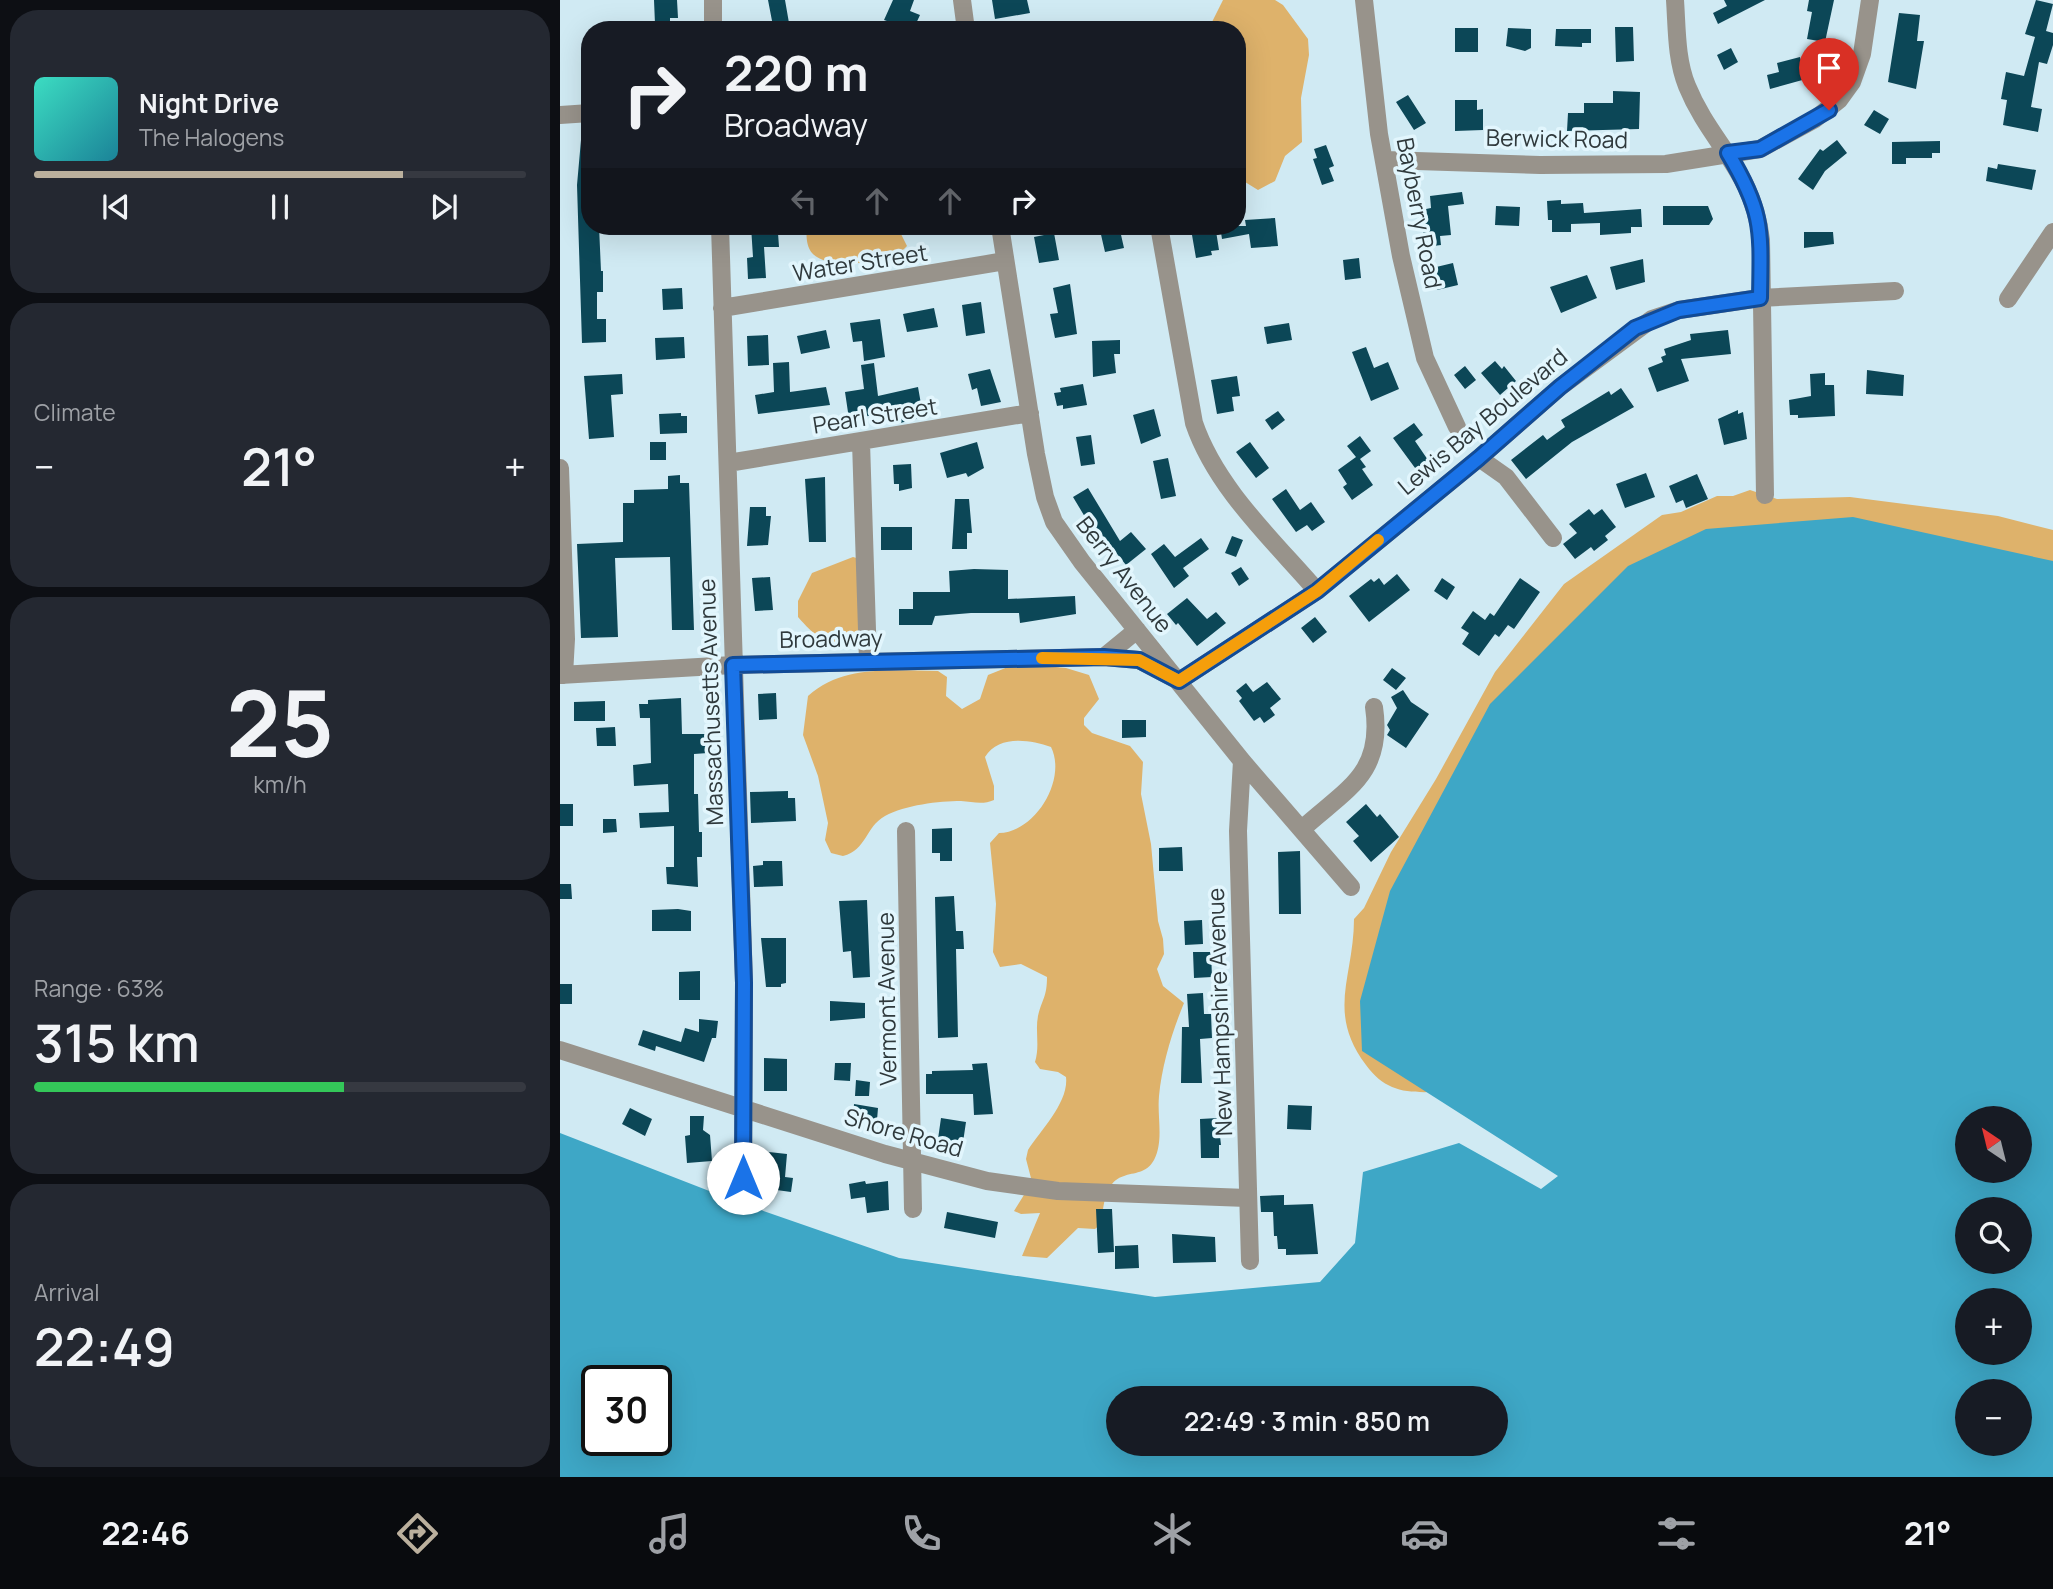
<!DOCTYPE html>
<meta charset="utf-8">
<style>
:root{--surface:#171b24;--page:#242831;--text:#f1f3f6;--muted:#9ea1a6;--line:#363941;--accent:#bbb09d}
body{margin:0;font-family:Manrope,sans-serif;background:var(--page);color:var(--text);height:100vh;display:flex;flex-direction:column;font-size:26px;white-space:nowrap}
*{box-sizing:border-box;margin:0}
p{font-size:23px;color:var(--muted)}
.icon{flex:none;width:38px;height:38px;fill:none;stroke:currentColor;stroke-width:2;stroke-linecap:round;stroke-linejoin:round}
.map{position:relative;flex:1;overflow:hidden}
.drawer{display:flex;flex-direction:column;gap:10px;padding:10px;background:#0d0f14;width:560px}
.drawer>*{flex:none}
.top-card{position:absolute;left:21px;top:21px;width:665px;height:214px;border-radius:28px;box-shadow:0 7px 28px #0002;background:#171b24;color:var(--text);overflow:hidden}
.needle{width:46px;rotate:325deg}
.tools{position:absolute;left:1395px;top:1106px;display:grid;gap:14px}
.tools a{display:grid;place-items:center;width:77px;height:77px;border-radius:50%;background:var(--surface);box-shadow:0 7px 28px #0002;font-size:35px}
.speed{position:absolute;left:21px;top:1365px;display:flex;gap:14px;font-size:35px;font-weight:700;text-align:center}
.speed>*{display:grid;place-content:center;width:91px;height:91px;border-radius:50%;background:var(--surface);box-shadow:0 7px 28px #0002;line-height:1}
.speed .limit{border:4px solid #111;border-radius:10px;background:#fff;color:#111}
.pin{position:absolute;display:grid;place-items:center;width:60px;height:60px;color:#fff;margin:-72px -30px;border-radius:50% 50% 50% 0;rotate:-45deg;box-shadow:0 0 7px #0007}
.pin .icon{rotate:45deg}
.me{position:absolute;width:77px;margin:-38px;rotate:0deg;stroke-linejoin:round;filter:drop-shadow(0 0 5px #0008)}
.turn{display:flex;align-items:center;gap:24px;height:147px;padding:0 28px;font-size:32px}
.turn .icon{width:91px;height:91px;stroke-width:2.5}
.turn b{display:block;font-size:49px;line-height:60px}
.lanes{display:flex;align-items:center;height:66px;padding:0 28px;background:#0003;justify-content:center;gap:35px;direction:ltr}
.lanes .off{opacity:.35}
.big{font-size:52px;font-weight:600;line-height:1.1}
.drawer .widget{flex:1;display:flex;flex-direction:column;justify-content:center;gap:10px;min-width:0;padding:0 24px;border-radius:28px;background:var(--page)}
.drawer .dial{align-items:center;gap:0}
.dial b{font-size:91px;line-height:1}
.song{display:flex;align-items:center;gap:21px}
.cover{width:84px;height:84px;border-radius:10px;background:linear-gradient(135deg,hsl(170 70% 55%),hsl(190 70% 35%))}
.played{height:7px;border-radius:4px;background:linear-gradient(90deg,var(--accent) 75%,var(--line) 75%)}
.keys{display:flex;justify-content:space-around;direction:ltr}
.heat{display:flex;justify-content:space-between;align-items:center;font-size:38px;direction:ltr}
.charge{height:10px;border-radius:5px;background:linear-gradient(90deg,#34c759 63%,var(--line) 0)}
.trip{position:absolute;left:546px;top:1386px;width:402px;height:70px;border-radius:35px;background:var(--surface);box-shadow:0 7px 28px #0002;font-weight:600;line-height:70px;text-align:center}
.tabs{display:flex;height:112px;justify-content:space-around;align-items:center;background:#090b0e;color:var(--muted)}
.tabs .icon{width:49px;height:49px}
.tabs .current{color:var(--accent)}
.tabs b{font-size:32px;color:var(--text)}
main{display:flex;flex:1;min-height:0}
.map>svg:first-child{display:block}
.green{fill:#deb26b}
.water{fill:#3ea7c6;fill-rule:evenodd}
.building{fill:#0c4757}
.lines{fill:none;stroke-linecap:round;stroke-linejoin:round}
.minor{stroke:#98938b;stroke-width:18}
.route-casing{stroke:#114b97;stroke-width:18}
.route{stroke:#1a73e8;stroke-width:12}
.slow{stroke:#f59e0b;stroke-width:12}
.labels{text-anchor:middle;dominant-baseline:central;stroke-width:7;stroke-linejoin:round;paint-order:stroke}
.street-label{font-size:23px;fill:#2f393c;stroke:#e2f6fd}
</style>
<main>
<section class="drawer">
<div class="widget">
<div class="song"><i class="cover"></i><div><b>Night Drive</b><p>The Halogens</p></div></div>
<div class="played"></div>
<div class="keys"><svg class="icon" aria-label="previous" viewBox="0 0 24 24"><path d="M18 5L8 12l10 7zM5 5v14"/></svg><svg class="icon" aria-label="pause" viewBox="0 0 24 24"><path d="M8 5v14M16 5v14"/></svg><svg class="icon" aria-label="next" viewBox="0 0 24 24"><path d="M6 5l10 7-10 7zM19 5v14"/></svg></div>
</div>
<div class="widget"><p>Climate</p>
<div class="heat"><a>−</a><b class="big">21°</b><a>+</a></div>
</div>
<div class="widget dial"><b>25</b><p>km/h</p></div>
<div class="widget"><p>Range · 63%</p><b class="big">315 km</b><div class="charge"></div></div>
<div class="widget"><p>Arrival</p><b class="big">22:49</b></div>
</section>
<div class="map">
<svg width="1493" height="1477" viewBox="0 0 1493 1477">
<rect width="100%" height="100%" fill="#d0eaf3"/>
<path class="green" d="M663 0H715L723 5 748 39 749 55 741 98 742 142 725 156 715 181 698 190 677 177V30H648Z
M247 226H337L347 246C333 264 267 271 252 253 246 246 246 234 247 226Z
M1190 490 1217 499 1290 497 1438 516 1493 530V650L873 1092C844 1093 824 1090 806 1065 766 1012 794 977 794 919L804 908 831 852 876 779 935 672 1004 584 1102 515 1121 512 1157 496H1173Z
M293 557 300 559 301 640C268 645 261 643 238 617V601L252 573Z
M475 665 506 668 529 675 539 699 524 718V725L532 733 570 746 583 762 581 794 591 844 598 921 603 939 604 954 597 969 603 986 624 1003C612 1032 602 1065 599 1096 597 1117 604 1141 594 1160 579 1187 545 1155 542 1223L535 1229 518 1228 487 1258 462 1256 480 1213 461 1214 454 1211 472 1182 466 1159 468 1150C481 1130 509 1102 506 1077L498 1072 480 1069 475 1062C480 1046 475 1031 478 1016 482 999 487 997 487 977L461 964 440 967 433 952 436 904 430 843 439 833C476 832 507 779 491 747 469 739 438 735 425 757L434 786V800C423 805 413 802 401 801 379 801 345 805 325 816 305 827 307 850 283 856L271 853 265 840 268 823 258 776 243 735 248 696C284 664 332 671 378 671L387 677 386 696 402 709 420 699 428 675 448 667Z"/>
<path class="water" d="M1293 517 1493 561V1477H0V1133L175 1201 339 1258 595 1297 760 1282 795 1243 803 1172 899 1143 981 1189 998 1176 802 1051 800 1001 830 891 930 704 1068 566 1146 529ZM1407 1118H1460V1171H1407ZM1407 1209H1460V1262H1407ZM1407 1300H1460V1353H1407ZM37 1381H96V1440H37ZM1407 1391H1460V1444H1407ZM558 1398H936V1444H558Z"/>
<path class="building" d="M94 0H117L118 18H110V24H95Z
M208 0H225L229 23 213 26Z
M333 0H354L350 11 360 15 353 30 324 20Z
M432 0H467L470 13 435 19Z
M1164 0H1205L1158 24 1153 13 1167 6Z
M1249 0H1274L1265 42 1247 39 1252 12 1247 11Z
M1476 0 1493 4 1486 31 1493 33V45L1487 64 1479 62 1471 107 1482 109 1478 132 1443 125 1447 100 1441 99 1446 72 1464 76 1475 37 1465 34Z
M1339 13 1360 15 1357 41H1364L1356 89 1328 82Z
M1055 27H1073L1074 61 1056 62Z
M895 28H918V52H895Z
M948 28 971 29V48L965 51 946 46Z
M996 29H1031V43H1022V47L995 46Z
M1171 48 1178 62 1164 70 1157 55Z
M1240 57 1246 79 1210 89 1207 75 1219 72 1217 63Z
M1053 91 1080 92 1079 129 1007 131 1008 113H1024V103H1053Z
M848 95 866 123 854 130 836 102Z
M895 100H917V110L923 109V130L895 131Z
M1314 110 1329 119 1320 134 1304 125Z
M21 140H30V226H39L41 271H43V292H37V319H46V342L22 343 17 185Z
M1277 140 1287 153 1265 171 1253 190 1238 179 1260 149 1263 151Z
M1380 141V153H1372V158H1346V164H1332V142Z
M766 145 774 166 769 168 774 181 762 185 753 159 757 158 754 149Z
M1438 164 1476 170 1472 190 1426 181 1428 167 1437 169Z
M902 192 904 204 888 206 891 235 880 236 881 245 865 247 861 210 871 208 870 196Z
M1001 200V204L1023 203 1024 213 1081 209 1082 227H1071V233L1040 235V223L1011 224V232H992V220H988L987 201Z
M936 206 960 207 959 226 935 225Z
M1103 206H1148L1153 219 1149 225H1103Z
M715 218 718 246 691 248 689 234 662 239 660 226H686L685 220Z
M191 226H211L212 233H218L219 247H204L206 278 188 279 187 258 193 257Z
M539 226H559L564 248 545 252Z
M656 231 659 250 651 251 652 255 636 258 632 235Z
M1244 232H1273L1274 244 1244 248Z
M494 233 499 260 479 263 474 237Z
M799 258 801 278 785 280 783 260Z
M1083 259 1085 282 1056 290 1050 267Z
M893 263 898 285 877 290 872 268Z
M1027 275 1037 298 1001 313 990 287Z
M510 284 517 334 495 338 490 314 498 313 493 288Z
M122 288 123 309 103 310 102 289Z
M421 302 425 333 406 336 402 305Z
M374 308 378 327 347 332 343 314Z
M320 319 325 357 304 361 302 341 293 342 290 323Z
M729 323 732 340 707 344 704 327Z
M266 330 270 348 241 354 237 336Z
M1168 330 1171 354 1121 359 1129 381 1097 392 1088 368 1103 362 1101 357 1106 355 1104 349 1131 340 1130 334Z
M208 335 209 365 188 366 187 336Z
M124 337 125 358 96 360 95 338Z
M560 340V354H554L556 373 533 377 532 341Z
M806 347 814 368 828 362 839 389 811 401 792 352Z
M935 361 942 369 944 366 956 381 940 395 921 373Z
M229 362 230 392 266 387 270 405 198 414 195 395 214 392 213 363Z
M314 363 318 396 358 387 361 404 357 405 360 418 336 424 334 412 289 419 285 392 304 389 301 365Z
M905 366 916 380 905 389 894 375Z
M430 369 441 402 421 406 417 388 412 390 408 374Z
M1307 370 1344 375 1343 396 1306 394Z
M1265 373V385H1274L1275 416 1238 418V415H1230L1229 400 1251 396 1250 374Z
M62 374 63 394 51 395 54 437 29 439 24 376Z
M677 376 680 396 672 397 674 411 657 414 651 380Z
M523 384 527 405 503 409V405L497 406 494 393 501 392 500 388Z
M1061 388 1074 407 1012 442 966 479 951 460 983 435 987 440 1005 427 1001 420 1049 391 1051 395Z
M594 409 601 436 581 444 573 415Z
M1178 410V414L1183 412 1187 439 1164 445 1158 419Z
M718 411 725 420 712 430 705 420Z
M121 413V416H127V433L100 434 99 414Z
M854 423 863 435 855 441 870 463 858 472 833 438Z
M531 435 535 464 521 466 516 437Z
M800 436 811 451 800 459 806 467 802 469 813 485 792 500 783 487 787 484 778 470 796 457 787 446Z
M90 442H106V460H90Z
M417 442 424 468 408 477 406 473 387 478 380 453Z
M690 442 709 468 696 478 676 452Z
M608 458 616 496 601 499 593 461Z
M351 464 352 488 339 491V484H334L333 465Z
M1086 473 1095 497 1065 508 1056 484Z
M1137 474 1148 499 1126 508 1123 500 1116 503 1109 486Z
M120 475V483H129L134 630H112L110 557 55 558 58 637 21 638 17 544 63 542V503H74V490L108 489V476Z
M265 477 266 542H249L245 479Z
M528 488 560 541 571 532 586 549 566 565 546 540 537 537 513 497Z
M726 489 740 510 751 502 765 522 752 531 747 525 736 532 712 499Z
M395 499H409L412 533H407V549H392Z
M190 507H206V516H211L208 545 187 546Z
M1029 509 1034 515 1042 509 1056 527 1045 536 1048 540 1034 551 1031 547 1015 559 1003 544 1017 533 1009 524Z
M321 527H352V550H321Z
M672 536 683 540 676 557 665 553Z
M641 538 649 549 623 568 629 576 614 588 591 554 604 544 615 557Z
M681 567 689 579 679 586 671 573Z
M414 569 448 570V599L515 596 516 614 460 623 459 613H411L375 616 372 625H339V609H353V592H390L389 571Z
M837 574 850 590 809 622 789 596 811 579 814 582 819 578 824 585Z
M210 577 213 610 195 611 192 578Z
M882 578 895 587 887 600 874 591Z
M960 578 980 592 954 629 948 625 939 637 935 634 919 656 902 644 909 633 901 628 913 611 925 620 930 613 934 616Z
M627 598 647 619 656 612 666 623 637 646 618 623 616 625 607 614Z
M755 617 767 632 753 643 741 628Z
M832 668 846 678 836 690 823 680Z
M707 682 721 699 710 708 715 715 704 723 700 717 694 721 679 701 682 698 676 691 686 683 693 692Z
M843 690 851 702 869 714 846 748 827 735 830 730 827 725 837 708 831 697Z
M216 693 217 719 199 720 198 694Z
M121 698 122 734H148V753L134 754V794H138L139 832H142V857H137L138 887 107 884 106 867H114V826L80 828 79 813 109 812 108 784 74 786 73 765 91 763 90 718H80L79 704H88V700Z
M45 701V721H14V702Z
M562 720H586V737L562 738Z
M55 727 56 746H37L36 728Z
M228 791V798H235L236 821 191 823 190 792Z
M0 804H13V826H0Z
M806 804 817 817 820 814 839 837 811 862 793 841 799 836 786 822Z
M43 819H56L57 832 43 833Z
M392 828V861H380V853H372V829Z
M622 847 623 871H599V848Z
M740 851 741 914H719L718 852Z
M203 861H222L223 886 194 887 193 866 203 865Z
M0 884H11L12 899H0Z
M394 896 396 931H403L404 949H396L398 1037 378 1038 375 897Z
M307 900 310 977 293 978 291 951 283 952 279 901Z
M118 909 131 911V931H92V910Z
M642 920 643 944 625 945 624 921Z
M201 938H226V983L221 984V987H206Z
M633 952H651L652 977 634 978Z
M140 971V1000H119V972Z
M0 984H12V1004H0Z
M643 993 644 1014H651L652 1038 640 1039 642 1083H621L622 1027H629L627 994Z
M270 1001 305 1003V1018L270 1021Z
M139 1019 158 1021 156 1038H152L144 1062 96 1046 95 1051 78 1045 83 1030 121 1042 125 1028 139 1032Z
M204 1058 227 1059V1091H204Z
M275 1063H291L290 1081 274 1080Z
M427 1063 433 1114 414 1115 413 1094H366V1074H372V1071L413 1070 412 1064Z
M296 1080 310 1082 309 1096H295Z
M294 1104 318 1108 317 1120 293 1117Z
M728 1105 752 1106 751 1130 727 1129Z
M70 1108 92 1119 85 1136 62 1124Z
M130 1116H144L143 1130 150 1135 152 1161 127 1163 125 1136 130 1135Z
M381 1118 406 1122 402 1149 377 1146Z
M658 1118 661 1145H659V1158H641L640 1119Z
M199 1151 227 1154 225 1177 233 1178 231 1192 202 1188 204 1168 197 1167Z
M305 1181 306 1184 328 1181 329 1210 307 1213 305 1197 291 1199 289 1184Z
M724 1195V1205L753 1204 758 1254 726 1255V1249H718L717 1236H714L713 1212H701L700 1196Z
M536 1209H552L554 1252 538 1253Z
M387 1212 438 1222 435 1238 384 1228Z
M612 1234 655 1237 656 1262 613 1263Z
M578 1245 579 1268 555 1269V1246Z"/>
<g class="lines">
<path class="minor" d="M153 0V30
M402 0 406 30
M804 0 819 134 841 256 865 358 897 427
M1115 0C1117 28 1116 59 1127 86 1151 145 1193 169 1201 240L1205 495
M0 115 30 113
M825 160 980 165 1106 164 1200 149 1255 119 1279 100 1292 82 1302 54 1310 0
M160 226 184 983 183 1178
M440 226 476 454 485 497 494 522 522 562 682 761 791 887
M599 226 634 423C656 488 713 540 757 591
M1448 299 1493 232
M162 308 445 261
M301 442 308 661
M919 458 946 477 993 538
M168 463 470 413
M0 468 6 639 4 675
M544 657 579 660 619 681 757 591 919 458 1000 387 1092 319 1119 310 1200 298 1335 291
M0 675 173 665 544 657 577 630
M682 761 678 831 690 1261
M742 829C786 789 824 774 814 707
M346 831 353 1209
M0 1050 325 1154 427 1181 498 1191 687 1198"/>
</g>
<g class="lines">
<g class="route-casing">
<path id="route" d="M183 1178 184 983 173 665 544 657 579 660 619 681 757 591 919 458 1000 387 1075 328 1119 310 1200 298C1201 230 1204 213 1168 153L1200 149 1269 110"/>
</g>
<use href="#route" class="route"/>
<path class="slow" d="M482 658 579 660 619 681 757 591 818 540"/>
</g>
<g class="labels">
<g class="street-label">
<text transform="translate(997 138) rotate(1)">Berwick Road</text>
<text transform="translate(860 213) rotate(79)">Bayberry Road</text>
<text transform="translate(300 262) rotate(-9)">Water Street</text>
<text transform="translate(315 415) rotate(-9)">Pearl Street</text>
<text transform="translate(922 421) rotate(-40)">Lewis Bay Boulevard</text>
<text transform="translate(565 574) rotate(52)">Berry Avenue</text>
<text transform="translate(271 638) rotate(-1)">Broadway</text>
<text transform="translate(150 702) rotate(-92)">Massachusetts Avenue</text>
<text transform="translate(326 999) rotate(-91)">Vermont Avenue</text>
<text transform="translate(659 1012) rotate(-92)">New Hampshire Avenue</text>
<text transform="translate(344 1132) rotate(16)">Shore Road</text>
</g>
</g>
</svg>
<div class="tools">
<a><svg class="needle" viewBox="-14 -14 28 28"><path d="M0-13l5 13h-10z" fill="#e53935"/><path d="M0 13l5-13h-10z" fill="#9ea1a6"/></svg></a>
<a><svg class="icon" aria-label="search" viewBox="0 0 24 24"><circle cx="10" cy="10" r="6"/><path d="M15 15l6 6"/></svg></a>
<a>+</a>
<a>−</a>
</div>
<div class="speed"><div class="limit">30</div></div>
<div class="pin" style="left:1269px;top:110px;background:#d93025"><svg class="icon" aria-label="arrive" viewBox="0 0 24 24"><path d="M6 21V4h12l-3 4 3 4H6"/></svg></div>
<svg class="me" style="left:183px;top:1178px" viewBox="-20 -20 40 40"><circle r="19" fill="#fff"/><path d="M0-13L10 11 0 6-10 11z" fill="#1a73e8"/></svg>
<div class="trip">22:49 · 3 min · 850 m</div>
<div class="top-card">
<div class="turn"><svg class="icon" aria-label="right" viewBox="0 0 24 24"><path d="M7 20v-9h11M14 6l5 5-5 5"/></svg><div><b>220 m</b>Broadway</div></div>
<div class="lanes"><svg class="icon off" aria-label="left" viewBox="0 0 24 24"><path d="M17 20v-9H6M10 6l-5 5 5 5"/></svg><svg class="icon off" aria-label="ahead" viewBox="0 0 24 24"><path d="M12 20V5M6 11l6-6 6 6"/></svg><svg class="icon off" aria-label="ahead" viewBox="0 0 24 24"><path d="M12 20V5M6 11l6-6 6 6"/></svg><svg class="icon" aria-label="right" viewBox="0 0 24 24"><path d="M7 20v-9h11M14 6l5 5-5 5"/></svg></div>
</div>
</div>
</main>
<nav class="tabs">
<b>22:46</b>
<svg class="icon current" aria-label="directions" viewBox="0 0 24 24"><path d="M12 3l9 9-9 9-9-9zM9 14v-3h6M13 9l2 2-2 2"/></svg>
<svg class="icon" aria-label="music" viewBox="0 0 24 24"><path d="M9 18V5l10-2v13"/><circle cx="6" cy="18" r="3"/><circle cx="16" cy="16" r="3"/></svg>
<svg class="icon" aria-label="phone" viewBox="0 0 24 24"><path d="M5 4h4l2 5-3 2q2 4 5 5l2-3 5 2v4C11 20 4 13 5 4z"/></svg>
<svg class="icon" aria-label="climate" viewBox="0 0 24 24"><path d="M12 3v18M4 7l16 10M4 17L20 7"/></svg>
<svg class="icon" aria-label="car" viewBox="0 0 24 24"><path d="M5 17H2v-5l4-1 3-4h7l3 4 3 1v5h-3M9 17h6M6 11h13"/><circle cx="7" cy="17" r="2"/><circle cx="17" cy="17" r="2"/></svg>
<svg class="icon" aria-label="filters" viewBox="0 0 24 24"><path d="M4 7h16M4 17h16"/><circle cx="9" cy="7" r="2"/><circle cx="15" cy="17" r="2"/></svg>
<b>21°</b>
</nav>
